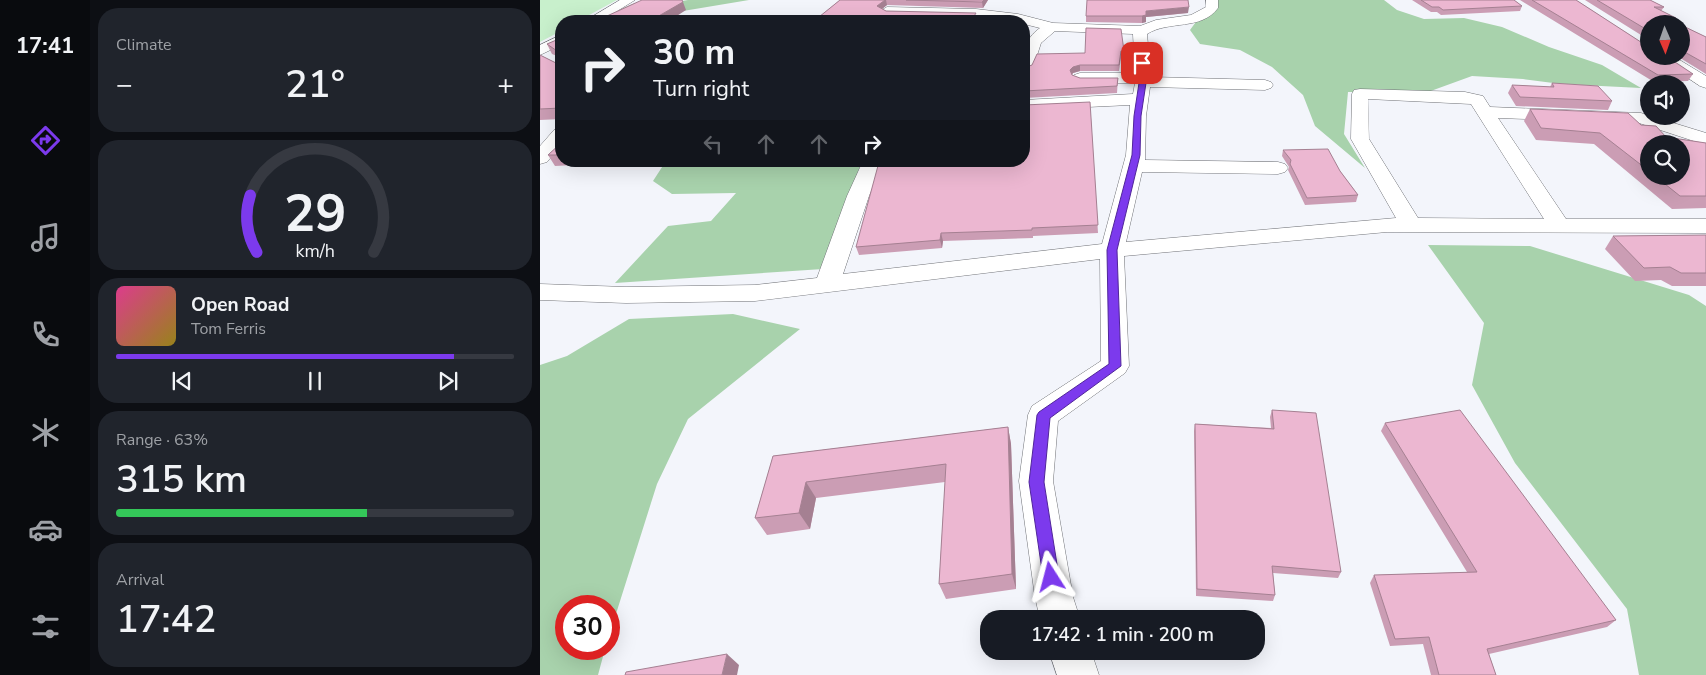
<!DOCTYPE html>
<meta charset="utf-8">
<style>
:root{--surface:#171b24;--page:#20242c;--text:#f1f3f6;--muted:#9ea1a6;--line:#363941;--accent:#7c3aed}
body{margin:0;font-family:"Nunito Sans",sans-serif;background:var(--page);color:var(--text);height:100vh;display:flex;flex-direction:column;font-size:19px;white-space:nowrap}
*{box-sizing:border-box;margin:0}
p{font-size:16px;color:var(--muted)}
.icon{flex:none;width:28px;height:28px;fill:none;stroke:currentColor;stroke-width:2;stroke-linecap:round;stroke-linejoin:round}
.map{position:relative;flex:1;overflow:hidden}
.drawer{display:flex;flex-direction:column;gap:8px;padding:8px;background:#0d0f14;width:450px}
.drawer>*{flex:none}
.guide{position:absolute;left:15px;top:15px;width:475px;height:152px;border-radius:20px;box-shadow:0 5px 20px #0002;background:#171b24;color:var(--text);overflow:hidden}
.needle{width:32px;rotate:178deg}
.fabs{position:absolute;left:1100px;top:15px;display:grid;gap:10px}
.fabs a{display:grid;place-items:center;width:50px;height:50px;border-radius:50%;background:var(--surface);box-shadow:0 5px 20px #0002;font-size:25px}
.speed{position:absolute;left:15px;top:595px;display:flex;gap:10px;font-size:25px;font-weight:700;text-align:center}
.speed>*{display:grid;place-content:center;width:65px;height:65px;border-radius:50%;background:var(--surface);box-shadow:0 5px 20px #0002;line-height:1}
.speed .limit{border:8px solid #d22;background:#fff;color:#111}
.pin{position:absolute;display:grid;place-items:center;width:42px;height:42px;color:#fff;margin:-21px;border-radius:10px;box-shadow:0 2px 8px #0006}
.me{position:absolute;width:55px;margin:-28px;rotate:351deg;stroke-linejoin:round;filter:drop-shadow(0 0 4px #0008)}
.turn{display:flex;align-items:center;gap:18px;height:105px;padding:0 15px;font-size:22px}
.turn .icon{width:65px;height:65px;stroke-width:2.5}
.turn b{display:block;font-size:35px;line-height:42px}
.lanes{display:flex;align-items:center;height:48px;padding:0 15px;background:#0003;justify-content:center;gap:25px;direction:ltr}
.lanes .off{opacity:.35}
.big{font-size:38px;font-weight:600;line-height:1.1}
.drawer .tile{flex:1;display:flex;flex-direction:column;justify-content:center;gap:8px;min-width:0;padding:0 18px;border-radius:20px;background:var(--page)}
.drawer .dial{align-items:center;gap:0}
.dial svg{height:130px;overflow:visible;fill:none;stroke:var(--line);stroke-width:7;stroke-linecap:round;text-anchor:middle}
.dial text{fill:var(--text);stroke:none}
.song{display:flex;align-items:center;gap:15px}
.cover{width:60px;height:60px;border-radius:8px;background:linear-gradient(135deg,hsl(330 70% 55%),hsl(50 70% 35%))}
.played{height:5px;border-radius:2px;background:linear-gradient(90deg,var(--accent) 85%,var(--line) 85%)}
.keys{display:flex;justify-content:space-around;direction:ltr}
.heat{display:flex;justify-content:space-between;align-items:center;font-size:28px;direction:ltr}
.charge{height:8px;border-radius:4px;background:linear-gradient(90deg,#34c759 63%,var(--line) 0)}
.trip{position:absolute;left:440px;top:610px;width:285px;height:50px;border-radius:20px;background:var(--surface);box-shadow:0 5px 20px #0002;font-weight:600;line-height:50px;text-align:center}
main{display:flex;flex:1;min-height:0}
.tab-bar{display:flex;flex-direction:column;width:90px;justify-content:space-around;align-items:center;background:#090b0e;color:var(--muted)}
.tab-bar .icon{width:35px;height:35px}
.tab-bar .active{color:var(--accent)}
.tab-bar b{font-size:22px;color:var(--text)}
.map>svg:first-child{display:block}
.green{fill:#c8f0cc}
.forest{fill:#a8d2ac}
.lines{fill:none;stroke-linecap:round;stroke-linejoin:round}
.minor-casing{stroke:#707277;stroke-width:1}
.minor{fill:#fff;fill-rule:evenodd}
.wall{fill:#cb9db4;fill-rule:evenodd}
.shaded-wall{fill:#a58092}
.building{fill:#ecb7d1;stroke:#a58092}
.route{fill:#7c3aed;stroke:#51269a}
</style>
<main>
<nav class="tab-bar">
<b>17:41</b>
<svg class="icon active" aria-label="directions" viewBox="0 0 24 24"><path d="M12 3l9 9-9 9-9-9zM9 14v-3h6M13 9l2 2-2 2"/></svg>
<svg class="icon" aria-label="music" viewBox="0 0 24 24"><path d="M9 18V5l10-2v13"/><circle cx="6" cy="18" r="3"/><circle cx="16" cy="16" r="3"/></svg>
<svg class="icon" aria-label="phone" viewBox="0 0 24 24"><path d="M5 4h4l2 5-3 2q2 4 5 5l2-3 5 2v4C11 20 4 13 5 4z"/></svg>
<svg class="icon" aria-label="climate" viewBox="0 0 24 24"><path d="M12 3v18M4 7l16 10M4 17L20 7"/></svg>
<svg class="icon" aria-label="car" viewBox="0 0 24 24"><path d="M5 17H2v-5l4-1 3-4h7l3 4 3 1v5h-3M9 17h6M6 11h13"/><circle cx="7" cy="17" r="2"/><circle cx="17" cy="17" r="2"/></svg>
<svg class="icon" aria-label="filters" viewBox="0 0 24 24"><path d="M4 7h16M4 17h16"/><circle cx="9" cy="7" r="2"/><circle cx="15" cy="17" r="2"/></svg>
</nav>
<section class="drawer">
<div class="tile"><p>Climate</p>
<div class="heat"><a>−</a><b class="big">21°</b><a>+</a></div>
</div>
<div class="tile dial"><svg viewBox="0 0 100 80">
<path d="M14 69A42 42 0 1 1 86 69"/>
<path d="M14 69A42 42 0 0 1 10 34" stroke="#7c3aed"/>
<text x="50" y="56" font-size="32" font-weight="700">29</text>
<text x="50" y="72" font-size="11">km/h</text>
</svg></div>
<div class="tile">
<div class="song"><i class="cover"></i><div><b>Open Road</b><p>Tom Ferris</p></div></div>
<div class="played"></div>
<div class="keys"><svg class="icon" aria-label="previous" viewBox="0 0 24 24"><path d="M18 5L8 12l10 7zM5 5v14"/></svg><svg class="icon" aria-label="pause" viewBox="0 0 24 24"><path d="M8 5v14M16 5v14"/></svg><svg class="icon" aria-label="next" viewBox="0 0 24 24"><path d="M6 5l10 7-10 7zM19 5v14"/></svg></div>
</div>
<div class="tile"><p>Range · 63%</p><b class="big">315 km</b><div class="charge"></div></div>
<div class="tile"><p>Arrival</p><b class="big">17:42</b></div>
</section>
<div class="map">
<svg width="1166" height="675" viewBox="0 0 1166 675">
<rect width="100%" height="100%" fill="#f3f5fb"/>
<path class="green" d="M0 0H77L38 21H21V31L0 42Z"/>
<path class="forest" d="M148 0H209L137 12 79 10 95 3 125 4Z
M672 0H844L857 10 884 19 924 18 962 27 1009 47 1062 65 1101 88 1021 84 983 79 932 76 888 92H808L804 134 825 168 775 126 763 95 732 67 700 50 660 44 650 30Z
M126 161H322L283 269 75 283 128 226 171 221 196 193 132 194 113 181Z
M888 245 990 246 1149 295 1166 306V675H1099L1087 609 975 463 932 385 944 323Z
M193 314 260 329 148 419 117 484 69 636V606H26V649H65L58 675H0V365L27 356 89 319Z"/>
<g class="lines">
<g class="minor-casing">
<path id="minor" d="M80 0H95L61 21H45Z
M666 0H678V8C661 31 629 20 607 34L611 77 725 80 731 82 733 85 731 88 725 90 610 87 606 116 605 160 738 162 745 164 748 168 745 172 738 174 602 172 586 242 856 218 811 139 812 94 814 90 820 89 925 92 943 96 950 107 1101 113 1166 133V145L1099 123 958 118 1026 219H1166V233L847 232 584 256 589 366 585 373 518 421 513 481 533 597 540 619H500L495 597 479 481 488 415 492 406 561 361 560 259 215 301 86 303 0 300V284L86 287 215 285 277 278 307 196 323 161H343L329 196 303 274 562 244 586 155 590 105 484 110V100L593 94 595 83H540L534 81 532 78 534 75 540 73H595L593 34 515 31 501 43 493 68 491 71 485 73C479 57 485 38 500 28L484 24V21L436 17 347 15 340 11 347 7 436 9 478 14 513 23 600 26 616 20 651 15 666 7ZM828 99 931 104 1004 219 878 218 829 139Z
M21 35V45L0 55V45Z
M1115 56H1133L1166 76V88L1160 86Z
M21 129V145L7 162 0 164V146L14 130Z
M509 651H551L559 675H517Z"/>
</g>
<use href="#minor" class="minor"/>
</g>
<path class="wall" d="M300 0H448L443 8 347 5 342 9 346 11 437 18 477 17V21H274Z
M872 0H974L982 6 980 11 901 15 897 12H891Z
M980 0H1036L1107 46 1153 74 1148 81 1114 82Z
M1045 0H1110L1124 7 1121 11 1136 18 1134 22 1109 24V40Z
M648 13 606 17V22L602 23 546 22V16Z
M1141 25 1166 37V74L1137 56H1141Z
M21 38V119L0 120V55L16 63 17 56 12 54 7 44Z
M584 51V58H581L579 71H540L533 73 532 75 540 78H578L577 93 484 98V68L545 53Z
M1012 83 1072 101 1068 110 976 106 968 93 972 85 1010 87Z
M550 102 558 233 493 236V238L403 241 402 248 319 255 316 247 484 161Z
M990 109 1101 125 1126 137 1166 143V208L1132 209 1054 144 996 140 984 121ZM1109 144 1141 176H1109Z
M21 143V161H109L15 166 8 155Z
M743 150 800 171 818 195 816 202 765 205 748 170 749 167 742 156Z
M1166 235V286H1132L1121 280 1095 281 1065 249 1073 236Z
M732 410 801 572 798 578 733 573 735 595 733 601 656 596 654 431 655 424 731 428 730 417Z
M845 423 1076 620 1067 627 949 654 956 675H891L883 644 850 646 830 583 834 575 927 572 841 431Z
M468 427 471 444 476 589 406 599 399 584 405 482 276 498 270 529 227 535 215 518 233 456Z"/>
<path class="shaded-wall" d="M345 0H346L347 5 338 12 337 6Z
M444 0H448L443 8 442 2Z
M143 2 146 10 129 21H110Z
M649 7 648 13 606 17V11Z
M606 15V22L602 23V16Z
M540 65V71L533 73 530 77V70L533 67Z
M401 233 403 241 402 248 400 240Z
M468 427 471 444 476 589 472 574Z
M266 482 276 498 270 529 259 513Z
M187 654 199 665 197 675H182Z"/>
<path class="building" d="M102 0H142L143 2 110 21H56Z
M300 0H345L337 6 346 11 436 13 433 18 477 17 476 21H274Z
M366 0H444L442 2Z
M547 0H648L649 7 606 11V15L602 16H546Z
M881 0H974L982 6 903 10 899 7H892Z
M992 0H1036L1107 46H1109V56H1126L1153 74 1118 75Z
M1057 0H1110L1124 7H1114L1136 18H1126L1138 24H1109V31Z
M1141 25 1166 37V64L1141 50Z
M546 28 581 29 584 51H581L579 65H540L533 67 530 70 532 75 540 78H578L577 86 484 91V68L492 65 497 54 545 53Z
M21 38V108L0 109V55L16 63 17 51 7 44Z
M1012 83 1058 86 1072 101 980 97 972 85 1014 87Z
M550 102 558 225 492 228V230L401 233 400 240 316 247 339 162 358 161H484V105Z
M990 109 1088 113 1101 125 1116 126 1126 137 1166 143V196H1140L1115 176H1141V144H1109V171L1060 133 1001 128Z
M21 143V155H8Z
M788 149 800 171 818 195 767 198 750 164 751 160 743 150Z
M1166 235V273H1141L1130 267 1104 268 1073 236Z
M732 410 776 413 801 572 732 566 735 595 657 589 655 424 734 429Z
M920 410 1076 620 947 649 956 675H899L889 637 855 639 834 575 937 572 845 423Z
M468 427 472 574 399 584 406 464 266 482 259 513 215 518 233 456Z
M187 654 182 675H85L86 672Z"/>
<path class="route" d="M602 61 605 63 606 83 601 116 600 155 577 250 581 366 510 418 504 482 519 577 516 583 511 585 505 583 503 577 489 482 497 415 499 412 569 364 567 250 592 155 594 116 599 83 598 63Z"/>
</svg>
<div class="fabs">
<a><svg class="needle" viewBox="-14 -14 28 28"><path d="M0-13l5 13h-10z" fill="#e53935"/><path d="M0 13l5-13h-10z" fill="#9ea1a6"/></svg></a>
<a><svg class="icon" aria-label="sound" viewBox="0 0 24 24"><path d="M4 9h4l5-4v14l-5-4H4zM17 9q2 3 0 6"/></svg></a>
<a><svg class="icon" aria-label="search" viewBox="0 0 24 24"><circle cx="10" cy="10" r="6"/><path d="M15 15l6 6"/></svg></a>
</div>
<div class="speed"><div class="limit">30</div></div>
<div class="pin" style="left:602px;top:63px;background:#d93025"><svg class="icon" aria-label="arrive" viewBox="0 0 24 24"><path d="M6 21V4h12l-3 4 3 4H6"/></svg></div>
<svg class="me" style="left:511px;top:577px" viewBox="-20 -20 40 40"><path d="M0-17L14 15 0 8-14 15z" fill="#7c3aed" stroke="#fff" stroke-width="4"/></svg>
<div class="trip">17:42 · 1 min · 200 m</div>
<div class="guide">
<div class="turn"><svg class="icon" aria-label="right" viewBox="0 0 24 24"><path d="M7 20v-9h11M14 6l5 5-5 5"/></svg><div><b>30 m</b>Turn right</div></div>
<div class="lanes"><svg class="icon off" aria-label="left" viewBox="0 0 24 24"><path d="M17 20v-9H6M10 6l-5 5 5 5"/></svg><svg class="icon off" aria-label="ahead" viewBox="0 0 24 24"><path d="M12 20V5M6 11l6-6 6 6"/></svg><svg class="icon off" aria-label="ahead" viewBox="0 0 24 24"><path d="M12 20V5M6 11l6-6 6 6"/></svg><svg class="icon" aria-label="right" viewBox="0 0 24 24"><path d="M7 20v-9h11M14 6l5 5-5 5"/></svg></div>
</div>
</div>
</main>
